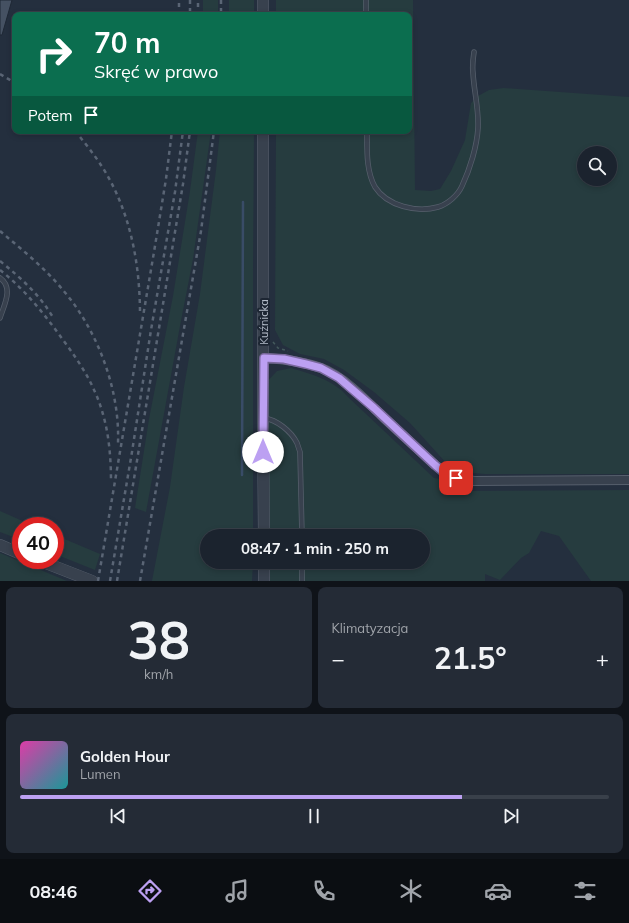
<!DOCTYPE html>
<html lang="pl">
<meta charset="utf-8">
<style>
:root{--surface:#1b232e;--page:#242b36;--text:#f1f3f6;--muted:#a0a4aa;--line:#39404a;--accent:#bca0f2}
body{margin:0;font-family:Mulish,sans-serif;background:var(--page);color:var(--text);height:100vh;display:flex;flex-direction:column;font-size:15px;white-space:nowrap}
*{box-sizing:border-box;margin:0}
p{font-size:13px;color:var(--muted)}
.icon{flex:none;width:22px;height:22px;fill:none;stroke:currentColor;stroke-width:2;stroke-linecap:round;stroke-linejoin:round}
.map{position:relative;height:581px;overflow:hidden}
.details{display:flex;flex-direction:column;gap:6px;padding:6px;background:#0f1319;flex:1}
.details>*{flex:none}
.top-card{position:absolute;left:12px;top:12px;width:400px;height:122px;border-radius:8px;box-shadow:0 2px 6px #0003,0 0 0 1px var(--line);background:#0b6e4f;color:#fff;overflow:hidden}
.buttons{position:absolute;left:577px;top:146px;display:grid;gap:8px}
.buttons a{display:grid;place-items:center;width:40px;height:40px;border-radius:50%;background:var(--surface);box-shadow:0 2px 6px #0003,0 0 0 1px var(--line);font-size:20px}
.speed{position:absolute;left:12px;top:517px;display:flex;gap:8px;font-size:20px;font-weight:700;text-align:center}
.speed>*{display:grid;place-content:center;width:52px;height:52px;border-radius:50%;background:var(--surface);box-shadow:0 2px 6px #0003,0 0 0 1px var(--line);line-height:1}
.speed .limit{border:6px solid #d22;background:#fff;color:#111}
.pin{position:absolute;display:grid;place-items:center;width:34px;height:34px;color:#fff;margin:-17px;border-radius:8px;box-shadow:0 2px 6px #0006}
.me{position:absolute;width:44px;margin:-22px;rotate:0deg;stroke-linejoin:round;filter:drop-shadow(0 0 3px #0008)}
.turn{display:flex;align-items:center;gap:14px;height:84px;padding:0 16px;font-size:18px}
.turn .icon{width:52px;height:52px;stroke-width:2.5}
.turn b{display:block;font-size:28px;line-height:34px}
.then{display:flex;align-items:center;height:38px;padding:0 16px;background:#0003;gap:8px;font-size:15px}
.big{font-size:30px;font-weight:700;line-height:1.1}
.details .tile{flex:1;display:flex;flex-direction:column;justify-content:center;gap:6px;min-width:0;padding:0 14px;border-radius:8px;background:var(--page)}
.details .dial{align-items:center;gap:0}
.dial b{font-size:52px;line-height:1}
.song{display:flex;align-items:center;gap:12px}
.cover{width:48px;height:48px;border-radius:6px;background:linear-gradient(135deg,hsl(320 70% 55%),hsl(180 70% 35%))}
.played{height:4px;border-radius:2px;background:linear-gradient(90deg,var(--accent) 75%,var(--line) 75%)}
.keys{display:flex;justify-content:space-around;direction:ltr}
.heat{display:flex;justify-content:space-between;align-items:center;font-size:22px;direction:ltr}
.details .tiles{flex:1;display:grid;gap:6px;grid-template-columns:1fr 1fr}
.tile:last-child{grid-column:span 2}
.trip{position:absolute;left:200px;top:529px;width:230px;height:40px;border-radius:20px;background:var(--surface);box-shadow:0 2px 6px #0003,0 0 0 1px var(--line);font-weight:700;line-height:40px;text-align:center}
.menu{display:flex;height:64px;justify-content:space-around;align-items:center;background:#0b0e12;color:var(--muted)}
.menu .icon{width:28px;height:28px}
.menu .active{color:var(--accent)}
.menu b{font-size:18px;color:var(--text)}
.map>svg:first-child{display:block}
.green{fill:#263c3f;fill-rule:evenodd}
.lines{fill:none;stroke-linecap:round;stroke-linejoin:round}
.stream{stroke:#394c67;stroke-width:2.5}
.building{fill:#455162;stroke:#1f2835}
.service-casing{stroke:#565f6c;stroke-width:5.5}
.minor-casing{stroke:#565f6c;stroke-width:10}
.tertiary-casing{stroke:#565f6c;stroke-width:12}
.path{stroke:#44595c;stroke-width:1.5;stroke-dasharray:3 3;stroke-linecap:butt}
.service{stroke:#38414e;stroke-width:4}
.minor{stroke:#38414e;stroke-width:8}
.tertiary{stroke:#38414e;stroke-width:11}
.rail{stroke:#5a6575;stroke-width:2.5;stroke-dasharray:4 4;stroke-linecap:butt}
.route-casing{stroke:#7a689d;stroke-width:10}
.route{stroke:#bca0f2;stroke-width:7}
.labels{text-anchor:middle;dominant-baseline:central;stroke-width:4;stroke-linejoin:round;paint-order:stroke}
.street-label{font-size:11px;fill:#b4bcc9;stroke:#1d2633}
</style>
<div class="map">
<svg width="629" height="581" viewBox="0 0 629 581">
<rect width="100%" height="100%" fill="#242f3e"/>
<path class="green" d="M203 0H218V15H203Z
M229 0H254V15H229Z
M276 0H413L415 190 431 191 440 189 451 171 465 140 471 103 478 96 489 90 504 88 629 97V474H485L463 472 448 465 410 423 374 392 344 370 324 359 300 354 283 345 275 330 276 131H409V15H276ZM584 153H610V179H584Z
M198 131H211L193 259 180 326 146 512 135 508 149 419 173 296 190 191Z
M220 131H254L253 270V536H207V562H253L252 581H152L170 487 184 387 200 294 216 170Z
M291 368C311 374 334 380 348 397L434 478C443 479 456 483 462 491L629 490V581H591L559 536 541 531 529 553 521 558 500 580 485 574V581H264V562H423V536H264L263 386 277 371Z
M0 511 34 526H21V540L0 532Z
M55 535 100 554 95 570 55 554Z
M0 553 67 581H0Z"/>
<g class="lines">
<path class="stream" d="M242 475 243 202"/>
</g>
<path class="building" d="M0 0H12L2 35H0Z"/>
<g class="lines">
<g class="service-casing">
<path id="service" d="M366 0V15
M367 131C367 150 366 171 375 187 387 206 417 213 438 207 448 204 458 195 462 186 470 169 477 146 478 128 479 109 474 92 473 73 472 66 473 59 474 52
M0 278C14 288 4 305 0 318
M264 418C277 420 291 431 297 443 298 446 299 449 300 452L302 536
M302 562V581"/>
</g>
<g class="minor-casing">
<path id="minor" d="M264 358C283 359 302 361 321 368 343 376 366 400 383 417 400 433 418 449 435 465L449 475 456 478 474 481 629 480"/>
</g>
<g class="tertiary-casing">
<path id="tertiary" d="M263 0V15
M263 131V423L264 536
M0 545 21 554
M38 560 92 581
M264 581V562"/>
</g>
<path class="path" d="M273 342 278 348 288 351"/>
<use href="#service" class="service"/>
<use href="#minor" class="minor"/>
<use href="#tertiary" class="tertiary"/>
<path class="rail" d="M190 0V15
M221 0V15
M179 15V0
M198 15V0
M0 74 15 83
M75 131C86 144 97 158 106 173 131 216 140 265 140 315
M0 231C21 249 44 267 62 289 97 329 120 389 118 443
M0 261C22 279 40 295 54 319
M0 270C23 288 41 310 58 333 72 352 86 371 95 392 108 421 111 452 111 482
M98 581 154 252 166 179 172 131
M110 581 132 452 151 330 175 192 183 131
M117 581 168 274 183 184 190 131
M140 581 201 231 214 131"/>
</g>
<g class="lines">
<g class="route-casing">
<path id="route" d="M263 452 264 358 284 359 306 364 321 368 339 378 374 408 435 465 442 471 456 478"/>
</g>
<use href="#route" class="route"/>
</g>
<g class="labels">
<g class="street-label">
<text transform="translate(264 322) rotate(-90)">Kuźnicka</text>
</g>
</g>
</svg>
<div class="buttons">
<a><svg class="icon" aria-label="search" viewBox="0 0 24 24"><circle cx="10" cy="10" r="6"/><path d="M15 15l6 6"/></svg></a>
</div>
<div class="speed"><div class="limit">40</div></div>
<div class="pin" style="left:456px;top:478px;background:#d93025"><svg class="icon" aria-label="arrive" viewBox="0 0 24 24"><path d="M6 21V4h12l-3 4 3 4H6"/></svg></div>
<svg class="me" style="left:263px;top:452px" viewBox="-20 -20 40 40"><circle r="19" fill="#fff"/><path d="M0-13L10 11 0 6-10 11z" fill="#bca0f2"/></svg>
<div class="trip">08:47 · 1 min · 250 m</div>
<div class="top-card">
<div class="turn"><svg class="icon" aria-label="right" viewBox="0 0 24 24"><path d="M7 20v-9h11M14 6l5 5-5 5"/></svg><div><b>70 m</b>Skręć w prawo</div></div>
<div class="then">Potem<svg class="icon" aria-label="arrive" viewBox="0 0 24 24"><path d="M6 21V4h12l-3 4 3 4H6"/></svg></div>
</div>
</div>
<section class="details">
<div class="tiles">
<div class="tile dial"><b>38</b><p>km/h</p></div>
<div class="tile"><p>Klimatyzacja</p>
<div class="heat"><a>−</a><b class="big">21.5°</b><a>+</a></div>
</div>
<div class="tile">
<div class="song"><i class="cover"></i><div><b>Golden Hour</b><p>Lumen</p></div></div>
<div class="played"></div>
<div class="keys"><svg class="icon" aria-label="previous" viewBox="0 0 24 24"><path d="M18 5L8 12l10 7zM5 5v14"/></svg><svg class="icon" aria-label="pause" viewBox="0 0 24 24"><path d="M8 5v14M16 5v14"/></svg><svg class="icon" aria-label="next" viewBox="0 0 24 24"><path d="M6 5l10 7-10 7zM19 5v14"/></svg></div>
</div>
</div>
</section>
<nav class="menu">
<b>08:46</b>
<svg class="icon active" aria-label="directions" viewBox="0 0 24 24"><path d="M12 3l9 9-9 9-9-9zM9 14v-3h6M13 9l2 2-2 2"/></svg>
<svg class="icon" aria-label="music" viewBox="0 0 24 24"><path d="M9 18V5l10-2v13"/><circle cx="6" cy="18" r="3"/><circle cx="16" cy="16" r="3"/></svg>
<svg class="icon" aria-label="phone" viewBox="0 0 24 24"><path d="M5 4h4l2 5-3 2q2 4 5 5l2-3 5 2v4C11 20 4 13 5 4z"/></svg>
<svg class="icon" aria-label="climate" viewBox="0 0 24 24"><path d="M12 3v18M4 7l16 10M4 17L20 7"/></svg>
<svg class="icon" aria-label="car" viewBox="0 0 24 24"><path d="M5 17H2v-5l4-1 3-4h7l3 4 3 1v5h-3M9 17h6M6 11h13"/><circle cx="7" cy="17" r="2"/><circle cx="17" cy="17" r="2"/></svg>
<svg class="icon" aria-label="filters" viewBox="0 0 24 24"><path d="M4 7h16M4 17h16"/><circle cx="9" cy="7" r="2"/><circle cx="15" cy="17" r="2"/></svg>
</nav>
